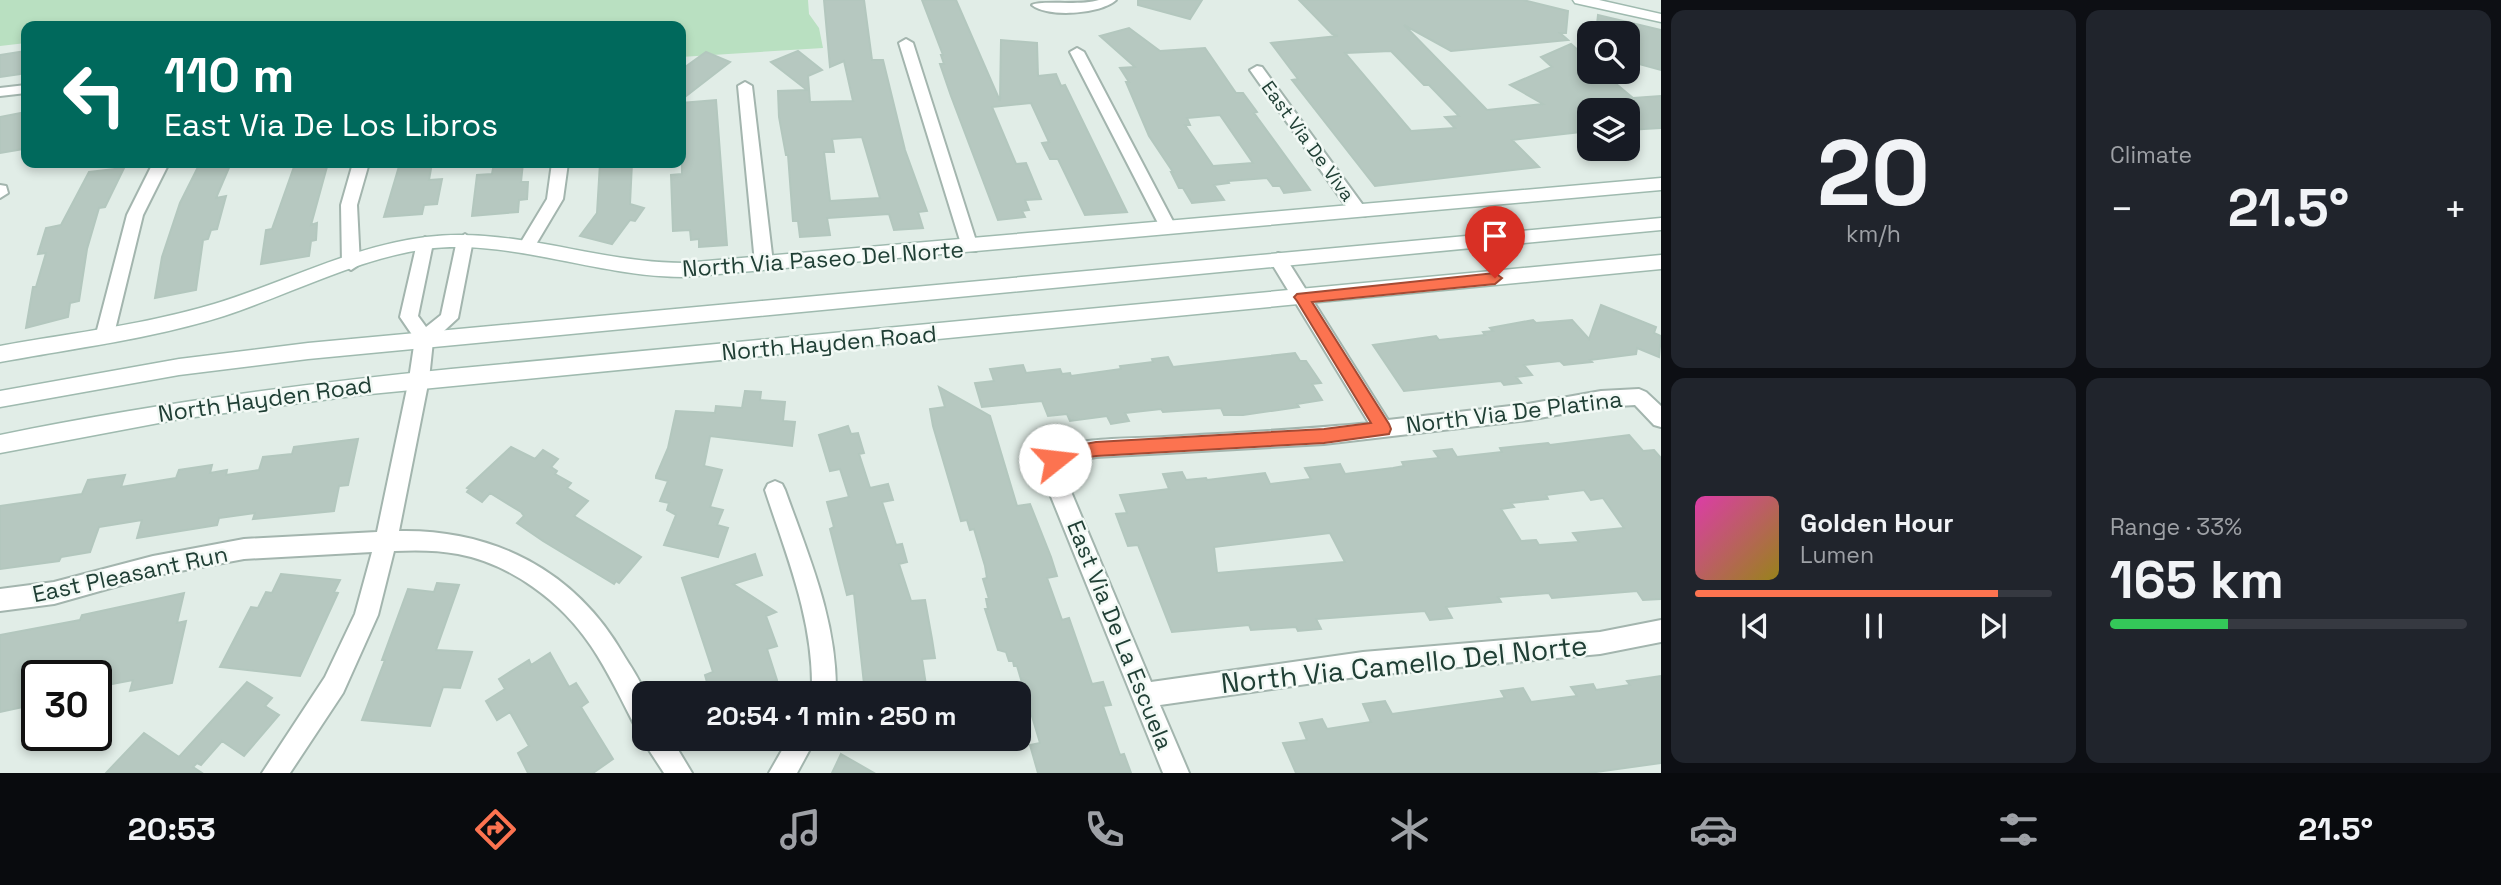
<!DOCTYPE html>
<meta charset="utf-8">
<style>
:root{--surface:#171b24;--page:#20242c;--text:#f1f3f6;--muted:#9ea1a6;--line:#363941;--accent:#fc7350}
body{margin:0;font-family:"Space Grotesk",sans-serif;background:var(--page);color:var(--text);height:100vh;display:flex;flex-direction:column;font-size:26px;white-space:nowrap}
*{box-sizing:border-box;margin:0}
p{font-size:23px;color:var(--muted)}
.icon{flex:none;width:38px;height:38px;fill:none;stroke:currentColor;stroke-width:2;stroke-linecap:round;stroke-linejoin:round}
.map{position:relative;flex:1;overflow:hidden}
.side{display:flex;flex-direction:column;gap:10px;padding:10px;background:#0d0f14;width:840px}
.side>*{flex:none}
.banner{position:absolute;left:21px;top:21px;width:665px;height:147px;border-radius:14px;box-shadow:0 4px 10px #0003;background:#00695c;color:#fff;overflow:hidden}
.tools{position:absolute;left:1577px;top:21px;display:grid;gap:14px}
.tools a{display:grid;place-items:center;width:63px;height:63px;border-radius:14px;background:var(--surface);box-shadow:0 4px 10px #0003;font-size:35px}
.speed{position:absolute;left:21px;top:660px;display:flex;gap:14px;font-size:35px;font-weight:700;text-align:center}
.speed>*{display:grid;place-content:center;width:91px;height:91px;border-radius:50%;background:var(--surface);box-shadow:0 4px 10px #0003;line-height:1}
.speed .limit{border:4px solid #111;border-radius:10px;background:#fff;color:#111}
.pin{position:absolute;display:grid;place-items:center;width:60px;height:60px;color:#fff;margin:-72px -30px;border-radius:50% 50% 50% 0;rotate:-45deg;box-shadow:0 0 7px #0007}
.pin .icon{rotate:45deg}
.me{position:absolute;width:77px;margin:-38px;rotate:74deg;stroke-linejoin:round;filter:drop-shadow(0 0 5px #0008)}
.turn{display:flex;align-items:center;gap:24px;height:147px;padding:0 28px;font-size:32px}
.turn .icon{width:91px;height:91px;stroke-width:2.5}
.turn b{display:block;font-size:49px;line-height:60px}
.big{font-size:52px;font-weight:800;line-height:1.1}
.side .card{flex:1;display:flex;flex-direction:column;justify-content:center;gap:10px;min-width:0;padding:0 24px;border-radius:14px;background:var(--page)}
.side .dial{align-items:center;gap:0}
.dial b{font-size:91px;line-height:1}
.song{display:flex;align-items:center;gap:21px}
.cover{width:84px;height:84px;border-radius:10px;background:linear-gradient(135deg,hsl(320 70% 55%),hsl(50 70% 35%))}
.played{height:7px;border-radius:4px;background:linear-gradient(90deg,var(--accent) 85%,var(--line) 85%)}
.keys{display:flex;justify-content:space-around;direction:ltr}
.heat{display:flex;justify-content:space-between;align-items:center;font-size:38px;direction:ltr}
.charge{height:10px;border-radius:5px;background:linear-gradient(90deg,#34c759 33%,var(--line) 0)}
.side .tiles{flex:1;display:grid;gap:10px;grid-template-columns:repeat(2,1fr)}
.trip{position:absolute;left:632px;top:681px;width:399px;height:70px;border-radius:14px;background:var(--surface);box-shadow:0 4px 10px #0003;font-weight:800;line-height:70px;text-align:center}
.dock{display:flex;height:112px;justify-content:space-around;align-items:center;background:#090b0e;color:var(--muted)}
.dock .icon{width:49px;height:49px}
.dock .current{color:var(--accent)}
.dock b{font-size:32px;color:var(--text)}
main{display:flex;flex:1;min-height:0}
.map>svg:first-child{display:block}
.green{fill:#b9e0c1}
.building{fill:#b6c8c0;stroke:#b3c7be;stroke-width:2;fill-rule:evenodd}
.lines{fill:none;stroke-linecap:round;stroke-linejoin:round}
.street-casing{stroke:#a3b5ae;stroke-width:4}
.secondary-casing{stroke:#9fbaaf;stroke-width:3}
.street{fill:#fff;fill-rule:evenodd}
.secondary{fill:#fff;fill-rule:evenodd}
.route{fill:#fc7350;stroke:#a44b34;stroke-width:2}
.labels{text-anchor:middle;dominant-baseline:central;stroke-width:5;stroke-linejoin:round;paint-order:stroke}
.far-street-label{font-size:19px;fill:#203f35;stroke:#f2f9f5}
.street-label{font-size:23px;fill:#203f35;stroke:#f2f9f5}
.near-street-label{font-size:28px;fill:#203f35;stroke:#f2f9f5}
</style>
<main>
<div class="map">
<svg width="1661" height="773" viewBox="0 0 1661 773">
<rect width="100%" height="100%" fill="#e1ede7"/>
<path class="green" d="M0 0H808L809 14 819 28 823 48 681 57V26H26V43L0 46Z"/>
<path class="building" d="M824 0H864L872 60H883L905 150 927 211 918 212 923 228 894 230 889 214 827 218 830 235 800 237 798 221H793L788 155H786L779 117 778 91 807 90 771 62 798 51 822 70 808 76 810 102 853 101 844 61 830 67ZM862 137 880 198 830 201 824 152H834L832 139Z
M922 0H956L1000 101 1001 40 1037 43 1038 76 1056 74 1061 86 1065 85 1127 212 1085 215 1058 159H1050L1042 143 1049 142 1031 103 992 107 1016 164 1026 163 1041 199 1025 200 1029 210 1022 211 1025 217 998 220 951 96 940 64H944L941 55H943Z
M1138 0H1202L1190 19 1138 5Z
M1299 0H1523L1568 11 1566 33H1560L1568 40 1451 51 1404 25 1487 110 1543 104 1510 85 1552 67 1541 57 1571 44 1589 60V72H1602L1633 98 1661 96V128L1628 130V110H1589V131L1512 140 1539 167 1375 186 1292 80 1298 79 1271 43 1338 36 1332 34ZM1391 51 1424 85H1429L1459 116 1445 117 1455 128 1411 131 1345 53Z
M1598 15 1661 30V70L1628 61V33H1596Z
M1129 28 1160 51 1205 48 1236 93H1243L1257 112 1254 113 1310 190 1284 193 1280 186H1273L1267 178 1228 181 1229 183 1214 185 1224 200 1192 203 1183 188H1179L1171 172H1173L1149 136 1126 82H1129L1120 68 1135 67 1100 36ZM1220 115 1253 163 1213 166 1185 125H1190L1187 118Z
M26 51V60L20 74 0 77V55Z
M706 52 730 62 681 100V70Z
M716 100 727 245 699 247V239L691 240 690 230 673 231 671 175 682 174 681 103Z
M26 112V142L23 149 0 153V117Z
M200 163H231L216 198 226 196 217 229 211 230 208 239 203 240 196 290 155 298 162 257 180 203Z
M328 163 311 225 317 223 316 240 311 241 309 256 261 264 266 230 272 229 295 164Z
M400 163H432L429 180 442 179 437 204 424 205 422 214 384 217Z
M494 163H523L521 182H528L527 199 519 200 518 212 472 216 477 175 492 174Z
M600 163H632L630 204 644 208 635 221 630 220 612 244 580 236 597 213Z
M124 168 105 207 99 208 87 249 79 301 70 303 68 317 26 328 33 287H36L46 253 38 254 46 228 61 225 89 172Z
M1601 305 1656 327 1654 333 1661 336 1659 357 1637 348 1636 354 1590 360 1592 362 1564 365 1560 361 1524 365 1532 375 1516 377 1521 383 1504 385 1501 381 1404 391 1373 345 1436 336 1439 340 1485 335 1483 332 1493 331 1490 328 1533 320 1536 323 1572 320 1589 339Z
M1295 353 1300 361H1306L1321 383 1312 384 1322 400 1297 404 1299 407 1243 415H1224L1221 408 1163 412 1161 409 1125 413 1129 421 1111 424 1107 416 1070 421 1067 414 1048 416 1042 401 982 407 975 383 994 381 990 369 1023 365 1026 373 1060 369 1062 374 1070 373 1071 376 1121 369 1120 366 1153 362 1152 359 1168 357 1173 367Z
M939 387 990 416 1017 506 1030 504 1051 557 1057 576 1047 578 1062 620 1069 618 1092 684 1103 682 1111 705 1103 706 1120 755 1124 754 1131 773H1038L1030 745 1040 743 1017 666H1014L1013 661H1009L1006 652 998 650 985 609H988L986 599H989L983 579 987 578 985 566 974 529 970 530 967 520 961 521 933 426 930 409 945 407Z
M745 391 761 392 760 400 785 402 783 421 795 422 792 446 710 436 704 466 722 470 710 507 723 510 717 525 728 528 718 557 664 545 676 515 667 510 669 503 660 501 668 481 656 478V476L668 448 676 411 715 413 716 406 742 408Z
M848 426 851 434 858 433 864 453 859 454 870 488 888 484 893 500 882 502 896 545 902 544 907 562 899 564 911 601 925 600 932 639 935 658 922 659 926 685 898 688 899 693H865L854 593 847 595 830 529 834 527 827 502 849 497 840 469 830 471 819 435Z
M1629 435 1643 451 1654 450 1661 458V599L1643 600 1637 591 1552 598 1549 593 1498 597 1501 602 1446 607 1452 618 1430 620 1425 611 1316 619 1321 629 1298 631 1296 627 1251 630 1249 625 1172 632 1138 545 1128 546 1116 514 1127 513 1120 495 1169 489 1163 474 1182 472 1186 480 1206 478 1207 480 1265 473 1270 484 1311 479 1305 468 1340 464 1345 474 1393 468 1404 466 1402 462 1439 458 1434 451 1452 449 1457 457 1502 452 1500 448 1548 443 1550 445ZM1584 490 1591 500 1603 498 1624 528 1573 533 1579 542 1539 545 1536 540 1521 541 1501 509 1514 507 1511 503 1548 499 1546 495ZM1330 533 1345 562 1217 573 1214 547Z
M358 439 348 485 339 486 334 511 253 519 255 513 219 518 217 525 137 538 142 520 99 527 90 552 61 557 59 561 0 569V506L82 494 88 480 125 475 121 487 176 478 179 470 212 465 210 473 227 470 226 475 259 470 263 457 292 454 294 447Z
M511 447 535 459 543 450 558 459 551 467 557 471 555 474 571 483 567 488 588 501 574 516 641 557 619 583 616 581 614 584 543 541 517 523 524 516 521 512 490 493 482 502 467 492 469 489 467 488Z
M755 554 762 575 733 584 776 612 766 616 777 646 767 649 777 680 748 690 749 693H710L705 675 713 672 682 578Z
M281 574 340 580 334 592 338 593 300 676 220 667 251 607 258 608 266 592 272 593Z
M437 583 459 585 436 650 472 652 460 688 443 687 430 726 362 720 385 660H382L408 589 434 592Z
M184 593 177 623 186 621 172 683 130 691 133 680 96 687V676H37V704L0 712V635L80 620 82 615Z
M550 653 569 687 576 683 588 702 581 707 613 759 593 773H528L518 753 529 746 510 712 497 720 486 701 505 689 499 679 529 660 531 665Z
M1661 676V763L1589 773H1296L1283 743 1307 740 1300 723 1322 719 1327 729 1371 722 1363 704 1385 701 1392 714 1505 698 1501 691 1523 688 1531 702 1577 696 1571 687 1593 684 1596 690 1630 685 1627 681Z
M247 682 272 698 265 706 279 715 244 756 222 741 201 765 197 763 193 767 202 773H106L144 733 179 757Z
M841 754 874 773H832Z"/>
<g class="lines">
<g class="street-casing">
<path id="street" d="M1099 0H1116C1101 14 1048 18 1032 5 1040 0 1081 6 1099 0Z
M906 39 913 43 978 247 976 251H964L962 247 899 43Z
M1077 48 1084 52 1176 227 1174 231 1168 233 1160 227 1070 52Z
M1257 66 1262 67 1365 208 1367 212 1365 216H1353L1250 70Z
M745 82 752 86 773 263 764 269 755 263 738 86Z
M26 85V93L0 96V88Z
M153 163H169L143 215 114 334 111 339H99L96 334 127 215Z
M353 163H369L357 205 360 264 351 270 342 264 341 205Z
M552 163H568L563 199 532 251H520L518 247 547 199Z
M0 185 6 186 8 193 0 198Z
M465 234 473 240 458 318 433 341 429 379 399 531C494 529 575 571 623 654 630 666 640 679 644 692 647 702 644 718 644 729L635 726C621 699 608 671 591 646 562 602 511 564 458 554 437 550 416 550 394 551L378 615 343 693 290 773H262L325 677 355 614 372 552 244 559 153 576 54 604 0 611V589L54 582 153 556 244 539 377 532 409 379 415 339 400 317 417 243 425 237 433 243 418 316 426 327 441 315 457 240Z
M1278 253 1284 255 1388 420 1528 404 1601 391 1639 389 1646 392 1661 406V427L1654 425 1635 405 1601 407 1528 420 1324 444 1096 457 1065 463 1072 494 1151 682 1363 652 1600 632 1661 620V642L1600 654 1363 676 1160 705 1189 773H1163L1050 494 1044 456 1047 450C1083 437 1126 439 1164 437 1232 433 1301 430 1369 423L1269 259Z
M775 481 782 484 785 490C809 557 837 621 836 693H812C814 621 787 557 765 490L768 484Z
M644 737 671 738 692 773H664L647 747Z
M789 738H816L797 773H769Z"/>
</g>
<g class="secondary-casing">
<path id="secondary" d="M1573 0H1599L1661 14V22L1575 3Z
M1661 178V190L684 277C596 277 511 238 426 249 356 259 291 294 224 316 151 339 75 348 0 362V346C71 333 144 325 214 304 284 283 352 246 426 237 512 226 597 263 684 263Z
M1661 218V230L308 359 179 375 0 407V391L179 359 308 343Z
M1661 255V269L360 395 180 419 0 453V435C150 404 300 384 451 369Z"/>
</g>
<use href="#street" class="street"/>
<use href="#secondary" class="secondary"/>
</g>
<path class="route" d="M1495 273 1502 278 1495 284 1312 302 1389 424 1391 429 1389 434 1324 443 1096 456 1063 462 1055 467 1049 465 1046 456 1048 451 1096 442 1324 429 1371 423 1297 301 1294 297 1297 294Z"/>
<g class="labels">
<g class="far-street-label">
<text transform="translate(1308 141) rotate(54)">East Via De Viva</text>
</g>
<g class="street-label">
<text transform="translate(823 259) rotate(-4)">North Via Paseo Del Norte</text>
<text transform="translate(829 343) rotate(-5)">North Hayden Road</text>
<text transform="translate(265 399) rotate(-8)">North Hayden Road</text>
<text transform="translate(1514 412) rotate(-7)">North Via De Platina</text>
<text transform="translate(130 574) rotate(-12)">East Pleasant Run</text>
<text transform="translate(1120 635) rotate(68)">East Via De La Escuela</text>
</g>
<g class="near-street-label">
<text transform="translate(1404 664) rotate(-6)">North Via Camello Del Norte</text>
</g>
</g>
</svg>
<div class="tools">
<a><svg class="icon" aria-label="search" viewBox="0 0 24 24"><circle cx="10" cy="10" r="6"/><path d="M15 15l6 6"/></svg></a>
<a><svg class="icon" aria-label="layers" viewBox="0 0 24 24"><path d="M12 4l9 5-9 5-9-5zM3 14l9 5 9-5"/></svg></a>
</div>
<div class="speed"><div class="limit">30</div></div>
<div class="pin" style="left:1495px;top:278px;background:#d93025"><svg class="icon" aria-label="arrive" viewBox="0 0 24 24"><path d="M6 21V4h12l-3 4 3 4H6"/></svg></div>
<svg class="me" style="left:1055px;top:460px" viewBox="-20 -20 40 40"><circle r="19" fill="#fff"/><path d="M0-13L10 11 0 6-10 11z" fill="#fc7350"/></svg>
<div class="trip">20:54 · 1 min · 250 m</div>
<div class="banner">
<div class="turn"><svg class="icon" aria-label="left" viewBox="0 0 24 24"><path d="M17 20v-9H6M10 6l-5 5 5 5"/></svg><div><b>110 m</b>East Via De Los Libros</div></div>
</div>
</div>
<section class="side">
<div class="tiles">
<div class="card dial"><b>20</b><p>km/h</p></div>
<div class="card"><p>Climate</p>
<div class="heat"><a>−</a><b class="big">21.5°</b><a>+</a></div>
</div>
<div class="card">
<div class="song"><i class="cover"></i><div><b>Golden Hour</b><p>Lumen</p></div></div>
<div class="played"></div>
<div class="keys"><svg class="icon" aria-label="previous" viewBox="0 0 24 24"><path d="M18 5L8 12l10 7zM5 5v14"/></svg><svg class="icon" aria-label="pause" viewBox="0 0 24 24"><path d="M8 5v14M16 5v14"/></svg><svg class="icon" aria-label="next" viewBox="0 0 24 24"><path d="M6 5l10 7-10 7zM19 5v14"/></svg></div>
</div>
<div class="card"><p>Range · 33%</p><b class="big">165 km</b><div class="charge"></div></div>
</div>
</section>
</main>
<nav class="dock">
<b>20:53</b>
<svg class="icon current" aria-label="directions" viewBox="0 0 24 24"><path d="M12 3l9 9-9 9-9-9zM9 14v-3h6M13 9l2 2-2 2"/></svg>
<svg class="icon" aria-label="music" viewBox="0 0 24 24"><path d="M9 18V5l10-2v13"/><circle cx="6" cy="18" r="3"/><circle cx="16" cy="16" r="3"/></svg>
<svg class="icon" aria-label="phone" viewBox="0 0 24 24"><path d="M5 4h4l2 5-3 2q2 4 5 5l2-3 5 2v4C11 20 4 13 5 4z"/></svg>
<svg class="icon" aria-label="climate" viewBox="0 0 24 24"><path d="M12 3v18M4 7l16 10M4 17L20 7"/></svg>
<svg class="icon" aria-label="car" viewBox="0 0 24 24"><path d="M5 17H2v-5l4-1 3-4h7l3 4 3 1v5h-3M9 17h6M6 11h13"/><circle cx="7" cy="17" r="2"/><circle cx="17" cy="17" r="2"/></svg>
<svg class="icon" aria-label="filters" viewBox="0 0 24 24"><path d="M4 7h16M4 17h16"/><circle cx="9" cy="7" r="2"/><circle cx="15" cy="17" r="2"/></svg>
<b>21.5°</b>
</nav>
